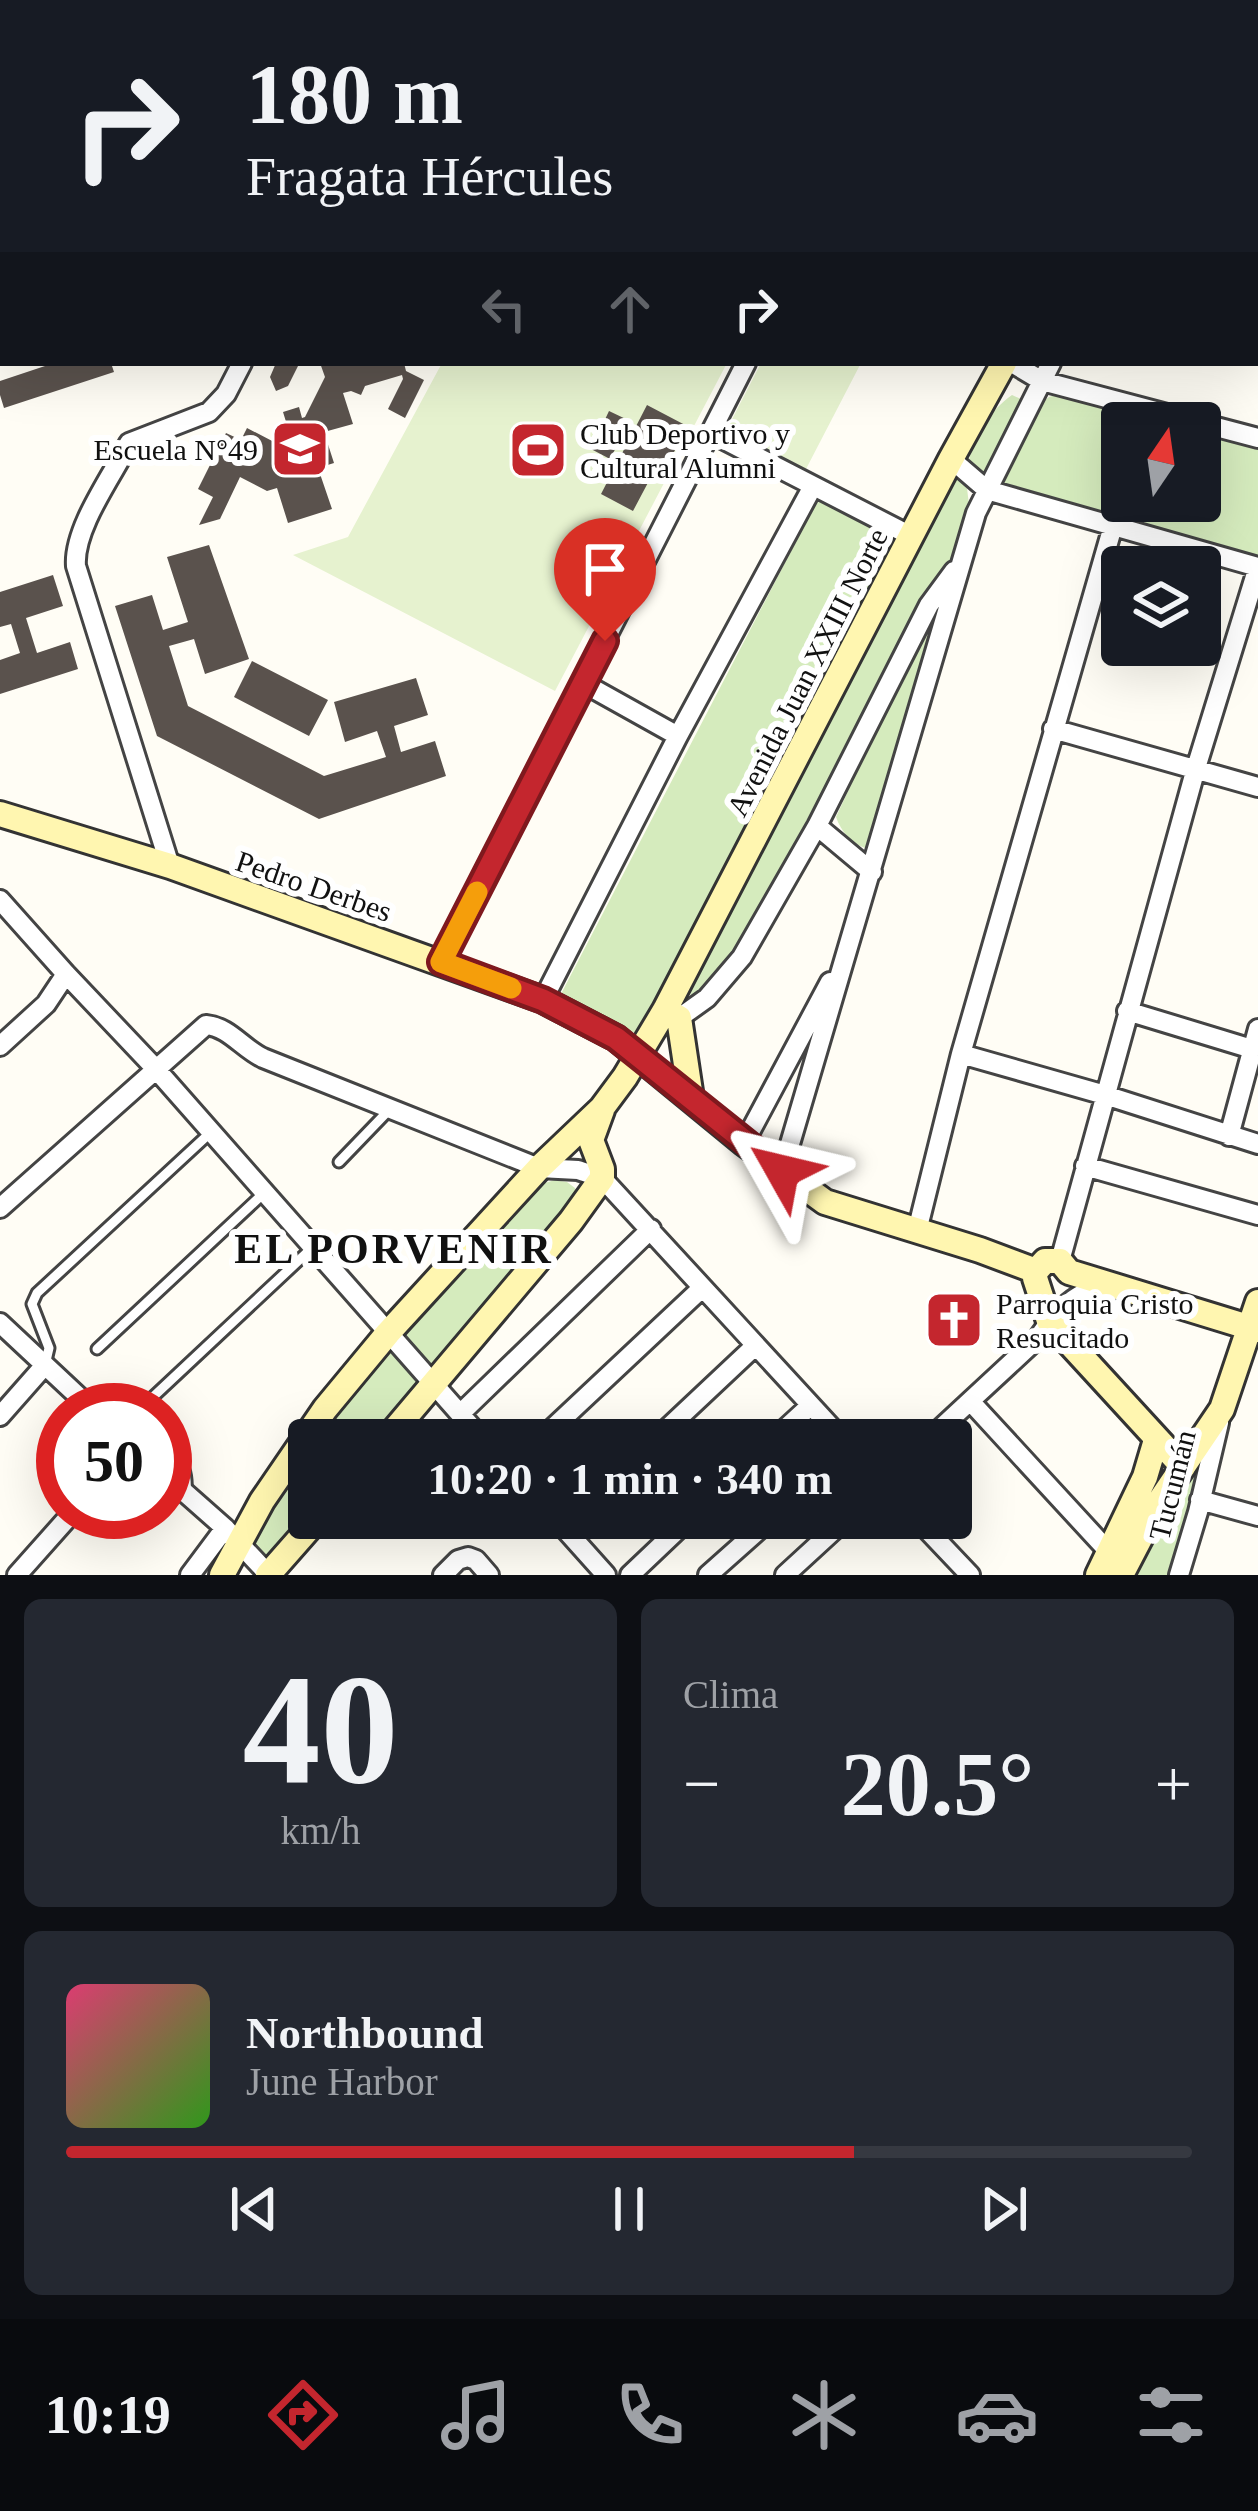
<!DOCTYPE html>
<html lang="es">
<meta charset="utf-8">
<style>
:root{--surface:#171b24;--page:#242831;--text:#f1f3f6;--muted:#9ea1a6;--line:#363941;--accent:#c4262e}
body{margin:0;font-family:Georgia,serif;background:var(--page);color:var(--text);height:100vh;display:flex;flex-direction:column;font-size:45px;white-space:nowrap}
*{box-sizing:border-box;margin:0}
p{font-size:39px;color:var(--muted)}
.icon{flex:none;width:66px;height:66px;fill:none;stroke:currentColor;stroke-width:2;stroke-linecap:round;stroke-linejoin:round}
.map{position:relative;height:1575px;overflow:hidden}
.details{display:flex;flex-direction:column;gap:24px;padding:24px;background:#0d0f14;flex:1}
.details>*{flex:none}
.top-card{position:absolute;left:0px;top:0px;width:1260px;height:366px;box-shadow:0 12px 48px #0002;background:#171b24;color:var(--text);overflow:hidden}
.needle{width:78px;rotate:13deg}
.controls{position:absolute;left:1101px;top:402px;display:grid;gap:24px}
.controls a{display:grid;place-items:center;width:120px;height:120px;border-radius:12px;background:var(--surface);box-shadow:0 12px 48px #0002;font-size:60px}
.speed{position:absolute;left:36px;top:1383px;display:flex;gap:24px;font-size:60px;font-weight:700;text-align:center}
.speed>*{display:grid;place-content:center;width:156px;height:156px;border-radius:50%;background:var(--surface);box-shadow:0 12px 48px #0002;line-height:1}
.speed .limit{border:18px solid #d22;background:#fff;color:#111}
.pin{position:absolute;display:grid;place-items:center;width:102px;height:102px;color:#fff;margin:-123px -51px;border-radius:50% 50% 50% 0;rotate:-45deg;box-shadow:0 0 12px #0007}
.pin .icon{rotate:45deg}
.me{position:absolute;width:132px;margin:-66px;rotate:307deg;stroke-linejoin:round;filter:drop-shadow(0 0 9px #0008)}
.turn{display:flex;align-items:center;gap:42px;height:252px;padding:0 48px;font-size:54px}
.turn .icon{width:156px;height:156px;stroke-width:2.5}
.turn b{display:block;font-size:84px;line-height:102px}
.lanes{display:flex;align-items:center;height:114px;padding:0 48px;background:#0003;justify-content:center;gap:60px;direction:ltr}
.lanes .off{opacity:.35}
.big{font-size:90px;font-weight:800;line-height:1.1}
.details .tile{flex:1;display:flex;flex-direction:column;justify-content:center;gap:18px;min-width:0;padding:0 42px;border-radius:18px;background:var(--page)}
.details .dial{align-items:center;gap:0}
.dial b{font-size:156px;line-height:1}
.song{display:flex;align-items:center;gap:36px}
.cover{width:144px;height:144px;border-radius:18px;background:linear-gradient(135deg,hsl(340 70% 55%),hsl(110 70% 35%))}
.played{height:12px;border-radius:6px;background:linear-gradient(90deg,var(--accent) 70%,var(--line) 70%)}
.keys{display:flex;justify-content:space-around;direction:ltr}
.heat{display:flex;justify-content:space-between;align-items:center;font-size:66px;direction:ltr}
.details .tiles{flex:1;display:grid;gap:24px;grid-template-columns:1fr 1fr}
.tile:last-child{grid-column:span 2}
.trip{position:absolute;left:288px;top:1419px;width:684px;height:120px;border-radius:12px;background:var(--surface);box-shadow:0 12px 48px #0002;font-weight:800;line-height:120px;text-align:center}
.menu{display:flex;height:192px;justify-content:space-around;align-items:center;background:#090b0e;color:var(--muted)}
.menu .icon{width:84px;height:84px}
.menu .current{color:var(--accent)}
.menu b{font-size:54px;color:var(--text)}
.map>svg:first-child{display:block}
.green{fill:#d5ebbd}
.pitch{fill:#e6f2cf}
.building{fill:#5a524d}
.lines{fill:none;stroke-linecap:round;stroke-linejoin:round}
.lane-casing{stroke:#444;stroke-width:15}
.street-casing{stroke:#444;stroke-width:24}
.secondary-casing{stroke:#333;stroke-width:30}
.lane{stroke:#fff;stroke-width:9}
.street{stroke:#fff;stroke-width:18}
.secondary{stroke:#fff6b0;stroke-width:24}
.route-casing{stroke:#7f191e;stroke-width:30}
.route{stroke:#c4262e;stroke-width:21}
.slow{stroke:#f59e0b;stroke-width:21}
.labels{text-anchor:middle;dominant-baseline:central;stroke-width:12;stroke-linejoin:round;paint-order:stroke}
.poi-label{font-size:30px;fill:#111;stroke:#fff;text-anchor:start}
.street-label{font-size:30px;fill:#111;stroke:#fff}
.district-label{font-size:42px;font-weight:bold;letter-spacing:3px;fill:#111;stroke:#fff}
</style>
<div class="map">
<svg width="1258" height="1575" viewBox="0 0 1258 1575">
<rect width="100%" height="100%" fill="#fffdf5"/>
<path class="green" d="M1059 394 1175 423H1122V501H1200V429L1258 445V559L1011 490 1002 484 1001 476 1040 404 1049 397Z
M1012 395 1023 400 990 470 985 473 976 469 969 460C974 434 990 411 1012 395Z
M955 477 967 488 969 505 954 559 832 789 733 959 689 1002 693 981Z
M822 501 896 540 643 1027 636 1032 628 1033 562 997V992L816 503Z
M938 608 868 849C853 845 841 832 836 817L932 610Z
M555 1180 567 1182 575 1188 576 1198 437 1368 431 1367 406 1339 404 1329 541 1184Z
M388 1350 395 1353 423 1380 379 1440H311Z
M309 1443V1518L271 1563 251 1547 250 1537Z
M1201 1461 1168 1575H1130L1162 1508Z"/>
<path class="pitch" d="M442 363H727L555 691 293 555 348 537Z
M761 363H861L806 469 727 429Z"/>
<path class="building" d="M54 363H111L114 372 4 408 0 395V381Z
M276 363H297L298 366 288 386 276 391 270 377Z
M320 363H404L406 371 424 380 405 418 388 409 403 379 402 375 365 386 361 395 351 391 343 393 353 424 324 432 334 463 318 468 332 509 288 523 277 488 267 491 240 477 220 519 199 525 213 497 198 489 226 433 241 440 247 428 276 443 291 438 283 412 299 407 302 418 305 417 325 377Z
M647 405 687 426 668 464 660 460 633 511 601 494Z
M609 411 630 421 610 459 591 449Z
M209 545 249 659 205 674 194 639 169 646 188 706 324 776 386 757 377 731 345 742 334 702 416 678 428 715 394 726 401 752 435 741 446 776 319 819 157 736 115 606 152 595 163 630 188 622 167 557Z
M53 575 63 606 26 618 37 653 70 642 78 669 0 694V660L20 653 11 624 0 627V592Z
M252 661 328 700 309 736 234 697Z"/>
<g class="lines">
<g class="lane-casing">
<path id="lane" d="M339 1162 390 1109
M97 1349 265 1192
M45 1365 49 1348 32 1304 37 1293 210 1133
M146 1410 154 1396 313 1247
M165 1442C181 1462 188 1467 186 1494"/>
</g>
<g class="street-casing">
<path id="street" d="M402 0 408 3
M483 0 489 3
M718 0 724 3
M956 0 962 3
M1247 0 1258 3
M783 3 785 0
M922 3 924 0
M1061 3 1063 0
M1231 3 1232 0
M1257 104H1258
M1257 217 1258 218
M1257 329H1258
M1012 363 1042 381 1258 438
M711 433 911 536
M951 459 987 490 1258 567
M583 683 678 736
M1053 729 1258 787
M817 826 872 872
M170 866 76 566C73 529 112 476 129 443L209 412 226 394 242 363
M0 900 66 974 155 1068 483 1440
M441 962 746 363
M543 1000 678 736 813 486
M1127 1011 1252 1049
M679 1018 707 998 742 957 817 826 929 605 954 571
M0 1046 46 1004 66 974
M961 1054 1105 1095 1258 1144
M1229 1136 1258 1029
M744 1143 830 982
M1085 1166 1258 1215
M782 1171 976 513 1051 363
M0 1208 206 1025C229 1027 242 1048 263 1058L539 1168 578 1170 602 1178 843 1440
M917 1231 961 1054 1113 526
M1060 1261 1196 768 1258 567
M0 1323 93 1410
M971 1402 1109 1552
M460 1414 651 1229
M0 1416 45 1365
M540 1440 702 1288
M655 1440 755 1346
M773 1440 810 1406
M928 1440 1038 1338C1054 1314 1079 1287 1108 1287
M165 1475 225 1528 269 1575
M1200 1500 1258 1516
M555 1518 606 1575
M916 1518 970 1575
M17 1575 73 1512
M190 1575 225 1528
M443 1575 458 1560 468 1557 476 1560 489 1575
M630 1575 690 1518
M708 1575 772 1518
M785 1575 847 1518
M1179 1575 1198 1512 1219 1423"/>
</g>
<g class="secondary-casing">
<path id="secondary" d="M1187 3 1188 0
M0 814 170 866 543 1000 616 1038 744 1143 825 1202 980 1250 1036 1271
M665 1010 679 1018 691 1098
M1036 1271 1035 1278 1049 1321 1183 1467
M1036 1271 1045 1261H1060L1069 1272 1258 1330
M386 1440 571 1221 602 1178V1169L591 1140 602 1110
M222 1575 262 1501 325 1409 388 1333 539 1168 602 1108 625 1077 665 1010 951 459 1004 363
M268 1575 318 1518
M1098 1575 1145 1477 1156 1440
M1121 1575 1159 1502 1222 1409 1258 1302"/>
</g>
<use href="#lane" class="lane"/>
<use href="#street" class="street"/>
<use href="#secondary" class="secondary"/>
</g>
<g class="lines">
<g class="route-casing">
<path id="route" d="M605 641 441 962 543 1000 616 1038 782 1171"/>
</g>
<use href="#route" class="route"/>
<path class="slow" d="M477 892 441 962 511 988"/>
</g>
<defs>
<g id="school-square" transform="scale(3)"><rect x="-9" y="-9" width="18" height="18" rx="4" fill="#c4262e" stroke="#fff"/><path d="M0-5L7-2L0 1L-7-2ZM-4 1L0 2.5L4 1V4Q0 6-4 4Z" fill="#fff"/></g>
<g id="stadium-square" transform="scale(3)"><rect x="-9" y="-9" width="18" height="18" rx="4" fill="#c4262e" stroke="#fff"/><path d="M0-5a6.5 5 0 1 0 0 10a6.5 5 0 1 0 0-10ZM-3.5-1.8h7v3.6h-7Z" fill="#fff"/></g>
<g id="church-square" transform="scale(3)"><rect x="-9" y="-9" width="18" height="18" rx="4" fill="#c4262e" stroke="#fff"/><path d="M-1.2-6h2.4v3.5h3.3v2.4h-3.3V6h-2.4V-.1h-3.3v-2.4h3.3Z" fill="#fff"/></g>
</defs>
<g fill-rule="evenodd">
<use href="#school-square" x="300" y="449"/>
<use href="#stadium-square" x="538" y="450"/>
<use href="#church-square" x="954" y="1320"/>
</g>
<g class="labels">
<g class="poi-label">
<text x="580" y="433">Club Deportivo y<tspan x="580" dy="34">Cultural Alumni</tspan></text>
<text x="258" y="449" text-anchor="end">Escuela N°49</text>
<text x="996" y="1303">Parroquia Cristo<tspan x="996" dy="34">Resucitado</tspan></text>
</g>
<g class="street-label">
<text transform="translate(807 672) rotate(-63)">Avenida Juan XXIII Norte</text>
<text transform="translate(314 886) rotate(19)">Pedro Derbes</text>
<text transform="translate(1172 1485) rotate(-76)">Tucumán</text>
</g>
<g class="district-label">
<text x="394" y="1249">EL PORVENIR</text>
</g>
</g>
</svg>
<div class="controls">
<a><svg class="needle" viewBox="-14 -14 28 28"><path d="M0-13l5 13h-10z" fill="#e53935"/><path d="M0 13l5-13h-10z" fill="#9ea1a6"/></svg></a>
<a><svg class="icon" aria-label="layers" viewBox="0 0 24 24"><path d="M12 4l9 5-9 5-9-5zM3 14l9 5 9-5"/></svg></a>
</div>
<div class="speed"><div class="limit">50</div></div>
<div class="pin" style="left:605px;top:641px;background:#d93025"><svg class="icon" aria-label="arrive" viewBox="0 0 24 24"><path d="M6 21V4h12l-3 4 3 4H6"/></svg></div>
<svg class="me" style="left:782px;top:1171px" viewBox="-20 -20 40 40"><path d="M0-17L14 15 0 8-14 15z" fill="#c4262e" stroke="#fff" stroke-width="4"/></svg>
<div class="trip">10:20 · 1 min · 340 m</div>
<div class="top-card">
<div class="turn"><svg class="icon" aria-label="right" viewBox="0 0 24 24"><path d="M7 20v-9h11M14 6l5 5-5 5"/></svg><div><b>180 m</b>Fragata Hércules</div></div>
<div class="lanes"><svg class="icon off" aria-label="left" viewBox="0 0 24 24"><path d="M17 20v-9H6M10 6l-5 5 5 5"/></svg><svg class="icon off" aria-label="ahead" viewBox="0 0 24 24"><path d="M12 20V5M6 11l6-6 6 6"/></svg><svg class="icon" aria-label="right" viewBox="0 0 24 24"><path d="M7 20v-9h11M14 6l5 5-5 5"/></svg></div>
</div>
</div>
<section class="details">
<div class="tiles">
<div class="tile dial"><b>40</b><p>km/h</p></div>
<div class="tile"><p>Clima</p>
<div class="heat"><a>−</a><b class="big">20.5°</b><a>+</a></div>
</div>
<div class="tile">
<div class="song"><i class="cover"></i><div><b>Northbound</b><p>June Harbor</p></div></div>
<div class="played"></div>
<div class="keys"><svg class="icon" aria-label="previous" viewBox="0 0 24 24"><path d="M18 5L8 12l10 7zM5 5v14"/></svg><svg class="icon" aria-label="pause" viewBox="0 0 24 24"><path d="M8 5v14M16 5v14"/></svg><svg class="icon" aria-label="next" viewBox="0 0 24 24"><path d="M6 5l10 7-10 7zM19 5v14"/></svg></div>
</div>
</div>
</section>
<nav class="menu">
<b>10:19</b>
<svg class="icon current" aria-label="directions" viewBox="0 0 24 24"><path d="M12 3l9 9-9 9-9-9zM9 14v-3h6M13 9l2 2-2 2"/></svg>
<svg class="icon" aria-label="music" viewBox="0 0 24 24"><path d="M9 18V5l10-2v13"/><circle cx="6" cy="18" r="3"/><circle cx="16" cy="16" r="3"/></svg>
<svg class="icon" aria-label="phone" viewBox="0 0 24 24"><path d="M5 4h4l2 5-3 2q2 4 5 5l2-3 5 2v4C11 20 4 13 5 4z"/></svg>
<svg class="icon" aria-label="climate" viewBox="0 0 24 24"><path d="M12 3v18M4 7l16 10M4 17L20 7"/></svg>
<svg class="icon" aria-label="car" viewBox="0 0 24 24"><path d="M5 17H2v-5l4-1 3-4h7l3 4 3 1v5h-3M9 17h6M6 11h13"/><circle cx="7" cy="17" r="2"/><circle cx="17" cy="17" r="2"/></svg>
<svg class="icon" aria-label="filters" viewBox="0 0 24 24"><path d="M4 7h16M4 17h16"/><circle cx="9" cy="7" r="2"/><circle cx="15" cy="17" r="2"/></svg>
</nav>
